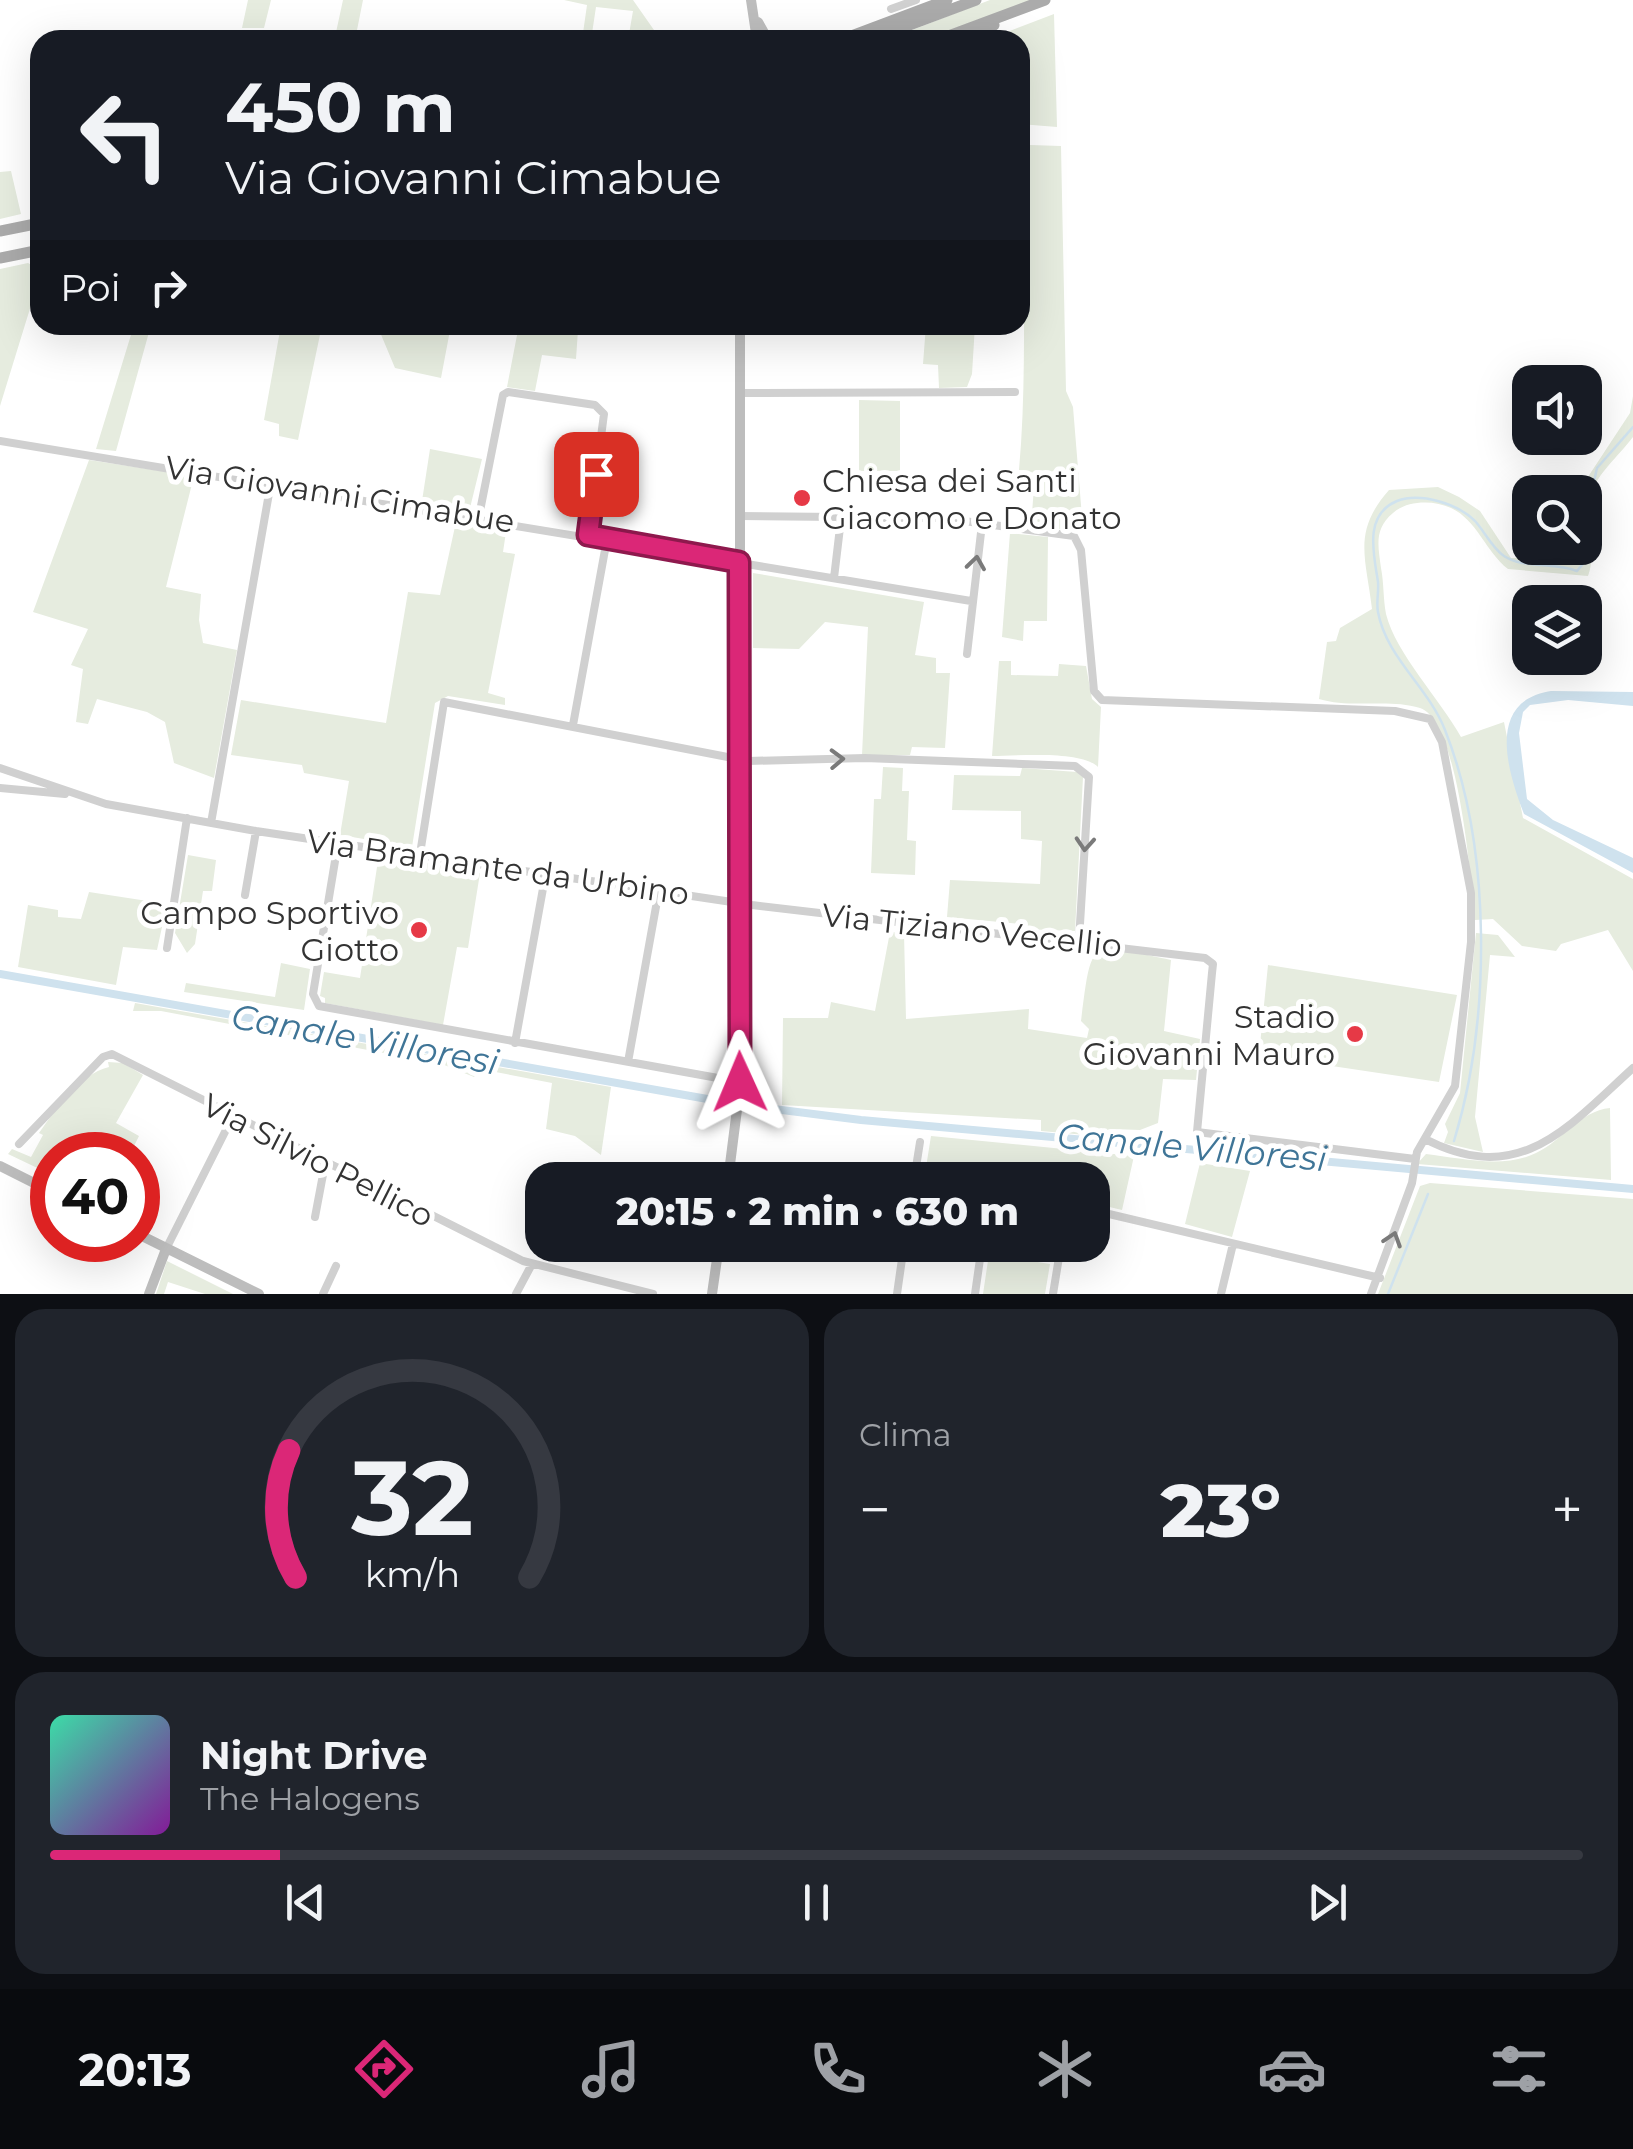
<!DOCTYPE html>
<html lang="it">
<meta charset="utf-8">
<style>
:root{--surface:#171b24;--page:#20242c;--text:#f1f3f6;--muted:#9ea1a6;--line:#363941;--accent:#db2777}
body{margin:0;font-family:Montserrat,sans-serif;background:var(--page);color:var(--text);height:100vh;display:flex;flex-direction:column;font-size:38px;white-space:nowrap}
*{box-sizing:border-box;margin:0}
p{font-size:32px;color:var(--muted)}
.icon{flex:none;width:55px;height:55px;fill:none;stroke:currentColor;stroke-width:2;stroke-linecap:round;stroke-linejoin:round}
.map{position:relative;height:1294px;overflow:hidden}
.drawer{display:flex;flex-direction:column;gap:15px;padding:15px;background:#0d0f14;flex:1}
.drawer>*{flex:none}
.top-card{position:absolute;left:30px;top:30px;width:1000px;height:305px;border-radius:30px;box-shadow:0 10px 40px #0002;background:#171b24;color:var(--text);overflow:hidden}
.controls{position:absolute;left:1512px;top:365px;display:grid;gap:20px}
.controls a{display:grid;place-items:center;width:90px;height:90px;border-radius:20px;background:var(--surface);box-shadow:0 10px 40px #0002;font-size:50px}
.speed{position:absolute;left:30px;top:1132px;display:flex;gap:20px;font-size:50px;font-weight:700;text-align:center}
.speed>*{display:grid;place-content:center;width:130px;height:130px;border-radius:50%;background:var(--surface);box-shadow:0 10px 40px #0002;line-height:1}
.speed .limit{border:15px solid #d22;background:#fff;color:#111}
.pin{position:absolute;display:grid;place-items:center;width:85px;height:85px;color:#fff;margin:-42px;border-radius:20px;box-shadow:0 5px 15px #0006}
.me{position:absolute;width:110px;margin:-55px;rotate:359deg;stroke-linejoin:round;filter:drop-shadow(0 0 8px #0008)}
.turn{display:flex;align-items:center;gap:35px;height:210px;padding:0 30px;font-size:45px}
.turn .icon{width:130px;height:130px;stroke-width:2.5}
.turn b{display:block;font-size:70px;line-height:85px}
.then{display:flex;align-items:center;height:95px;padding:0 30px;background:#0003;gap:20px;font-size:38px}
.big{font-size:75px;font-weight:800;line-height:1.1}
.drawer .widget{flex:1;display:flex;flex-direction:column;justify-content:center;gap:15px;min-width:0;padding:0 35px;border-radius:30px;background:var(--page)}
.drawer .dial{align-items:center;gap:0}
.dial svg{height:260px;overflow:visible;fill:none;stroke:var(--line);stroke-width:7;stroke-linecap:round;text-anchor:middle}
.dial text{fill:var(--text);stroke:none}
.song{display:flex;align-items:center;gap:30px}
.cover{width:120px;height:120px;border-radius:15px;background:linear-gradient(135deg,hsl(160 70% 55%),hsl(290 70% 35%))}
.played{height:10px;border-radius:5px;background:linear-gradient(90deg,var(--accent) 15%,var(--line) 15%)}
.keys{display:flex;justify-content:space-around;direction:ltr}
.heat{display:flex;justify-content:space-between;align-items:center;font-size:55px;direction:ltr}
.drawer .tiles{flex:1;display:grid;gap:15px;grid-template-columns:1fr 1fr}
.widget:last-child{grid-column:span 2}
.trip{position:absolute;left:525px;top:1162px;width:585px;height:100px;border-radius:30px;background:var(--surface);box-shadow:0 10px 40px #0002;font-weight:800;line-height:100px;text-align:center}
.tab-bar{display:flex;height:160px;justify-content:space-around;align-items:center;background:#090b0e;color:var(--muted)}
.tab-bar .icon{width:70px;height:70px}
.tab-bar .selected{color:var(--accent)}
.tab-bar b{font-size:45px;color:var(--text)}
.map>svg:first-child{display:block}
.green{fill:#e6ecdf}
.water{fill:#cfe2ee}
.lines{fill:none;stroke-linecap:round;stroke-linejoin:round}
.stream{stroke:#cfe2ee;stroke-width:2.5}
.canal{stroke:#cfe2ee;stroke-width:8}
.street{stroke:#d0d0d0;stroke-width:8}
.secondary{stroke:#bdbdbd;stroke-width:10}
.primary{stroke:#ababab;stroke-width:11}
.oneway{stroke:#7a7a7a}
.route-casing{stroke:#8e194d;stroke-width:25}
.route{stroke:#db2777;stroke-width:18}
.poi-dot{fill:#e63946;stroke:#fff;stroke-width:4}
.labels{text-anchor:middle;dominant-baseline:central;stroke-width:10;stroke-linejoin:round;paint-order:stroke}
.poi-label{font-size:32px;fill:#333;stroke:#fff;text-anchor:end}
.street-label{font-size:32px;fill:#333;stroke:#fff}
.water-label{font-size:35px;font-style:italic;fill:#3f7597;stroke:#fff}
</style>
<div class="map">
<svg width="1633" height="1294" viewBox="0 0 1633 1294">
<rect width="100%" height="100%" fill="#fff"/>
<path class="green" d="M248 0H271L264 28H242Z
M343 0H363L355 40 335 37Z
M564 0H633L661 40H628L633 11 596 7 591 40H582L587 5Z
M990 0H1032L923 40H886Z
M1054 14 1057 127 1020 124V40H1006L1007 32Z
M1030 145 1061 146 1066 391 1073 407 1082 517 1090 525 1085 531 1031 527 1035 473 1019 470C1029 362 1019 253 1030 145Z
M11 171 21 214 0 219V172Z
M28 263 40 270V276L0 406V269Z
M134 325H151L116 451 96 449Z
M281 325H322L298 440 279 436V424L264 420Z
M377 325H451L441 378 395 368Z
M496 325H593L578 330 576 359 542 355 535 391 507 387 518 330Z
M926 325H975L972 374 967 387 939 388 938 365 923 364Z
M1633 396V437C1615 461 1589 479 1586 512 1584 535 1597 552 1588 576L1508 569C1486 552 1477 520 1451 508 1434 500 1407 500 1393 513 1374 529 1378 545 1381 568 1384 583 1383 599 1386 614 1396 654 1440 699 1461 737L1504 722 1523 818 1633 879V971L1608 930 1561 944 1556 951 1522 946 1493 919 1475 920C1471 881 1459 721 1420 708 1388 698 1352 709 1319 699L1327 642 1336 641 1340 628 1372 609C1366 557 1352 532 1389 490L1438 487 1459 497 1480 511 1511 558 1563 557 1572 562 1580 557 1579 548H1585V492H1578L1630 413Z
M859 400 900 401V471H859Z
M430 449 482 459 470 508 422 501Z
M89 460 194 476 166 587 201 594 199 620 203 643 237 650 214 778 174 763 165 722 147 712 97 699 88 724 76 722 83 669 71 665 88 629 33 612Z
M456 522 506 532 503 552 515 554 488 693 505 698V705L448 696 435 703 412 847 340 835 349 781 304 773 302 765 231 755 241 700 386 723 408 592 440 595Z
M1010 533 1048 537 1047 621H1024L1023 641 1002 637Z
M753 573 924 602 915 655 936 658V673H950L945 748 912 747 910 755H862L868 627 825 622 799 649 753 648Z
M999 661H1011V675L1058 676 1059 664 1086 666 1092 699 1101 707 1098 767C1081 750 1017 756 992 756Z
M883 767 903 768 902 791H909L907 840 916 841 915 875 871 873 874 799H881Z
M1022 768 1077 772 1083 777 1075 931 1021 929V924L947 917 950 880 1040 884 1042 841 1021 839V811L952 810 954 775 1020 776Z
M379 854 480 873 468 948 457 947 443 1025 325 1003V998L320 996 324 972 360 978Z
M188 855 216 860 212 891H203L195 944 187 953 175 933Z
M89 892 167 904 157 950 123 947 116 985 18 967 28 905 58 910V917L81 919Z
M890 932 904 933 906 1019 1029 1009 1028 1029 1087 1038 1089 1029 1081 1021C1092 935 1088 943 1171 960L1164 1031 1200 1039 1196 1080 1163 1079 1158 1123 1140 1130 1112 1129 1108 1137 1041 1131V1120L782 1105 783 1018H828L831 1002 875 1011Z
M1476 933 1498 935 1515 957 1490 955 1475 1117 1483 1152 1444 1143 1448 1132 1445 1124 1460 1093Z
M281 963 310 969 304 1010 184 992 186 983 275 997Z
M1268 965 1457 995 1439 1082 1259 1055Z
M135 1003 611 1087 601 1155 575 1136 546 1129 552 1083 480 1069 474 1077 442 1064 161 1011H133Z
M108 1062 123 1063 143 1075 116 1123 139 1136 132 1150 110 1138 100 1155H52V1175L8 1154 12 1149 31 1157 43 1135 39 1133C57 1108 78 1075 109 1067Z
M1610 1108 1611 1180 1417 1164 1426 1154C1460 1158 1504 1169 1536 1153 1562 1141 1580 1111 1610 1108Z
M931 1136 1134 1156 1122 1210 1093 1203 1092 1180H924Z
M1200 1163 1250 1171 1232 1237 1185 1224Z
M1430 1183 1633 1199V1294H1378L1420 1186Z
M989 1254 1050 1264 1045 1294H983Z
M167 1261 233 1294H205L168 1282 164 1294H156Z"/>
<path class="water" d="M1551 691 1633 692V706L1568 700 1530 705 1523 712 1519 733 1527 799 1553 820 1633 858V873L1524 814C1507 770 1486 701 1551 691Z"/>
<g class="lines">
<path class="stream" d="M1585 496 1592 490 1597 468 1633 427
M1454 1141C1491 1020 1492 849 1445 730 1429 688 1386 657 1378 612 1376 602 1379 592 1378 582 1374 555 1363 515 1397 501 1421 492 1458 504 1475 521 1485 532 1492 548 1504 556 1523 569 1555 562 1577 571L1586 560 1585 545
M1388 1294 1428 1194"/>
<path class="canal" d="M0 974 730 1103
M750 1106 861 1120 1633 1189"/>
<path class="street" d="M891 9 916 0
M383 36 406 40
M740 393 1015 392
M0 441 971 601
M479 516 503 395 508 392 595 405 604 414 588 535
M739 516 942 518 1074 536 1081 550 1094 691 1102 700 1395 711 1430 719 1442 742 1471 893V942L1455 1086 1417 1152 1412 1183 1371 1294
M834 578 841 519
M967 654 982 524
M573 725 607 539
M0 768 106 804 256 831 752 905 1205 958 1213 964 1212 973 1197 1132 1415 1159
M0 788 65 794
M211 823 271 482
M338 843 313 994 319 1006 740 1082
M420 854 444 702 748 761 865 758 1075 766 1089 777 1079 940
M245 895 256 831
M167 948 187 818
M515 1043 546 872
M628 1062 659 890
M1425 1139C1520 1188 1568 1127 1633 1068
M19 1144 103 1057 112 1054 523 1261 653 1294
M914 1180 920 1142
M1092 1210 1380 1278
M315 1217 325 1164
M961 1245 982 1248
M166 1249 232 1118
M323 1294 336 1266
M516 1294 532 1264
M897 1294 904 1245
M975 1294 982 1245
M1053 1294 1061 1245
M1221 1294 1233 1244"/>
<path class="secondary" d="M751 0 757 40
M758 22 768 40
M0 1166 52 1192
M728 1180 740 1086V325
M138 1234 259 1294
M149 1294 166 1249
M712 1294 719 1245"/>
<path class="primary" d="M841 40 947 0
M869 40 976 0
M938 40 1045 0
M965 40 994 25
M0 231 40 223
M0 258 40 250"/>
</g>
<defs><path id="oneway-chevron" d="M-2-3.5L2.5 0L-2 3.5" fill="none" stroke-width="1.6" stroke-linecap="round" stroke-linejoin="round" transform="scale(2.5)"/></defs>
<g class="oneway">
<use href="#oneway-chevron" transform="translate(976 563) rotate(-82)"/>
<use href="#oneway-chevron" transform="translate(837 759) rotate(-2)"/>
<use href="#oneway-chevron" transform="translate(1085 844) rotate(94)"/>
<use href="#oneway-chevron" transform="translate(1393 1239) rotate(-72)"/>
</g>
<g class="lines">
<g class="route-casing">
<path id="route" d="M596 474 588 535 739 562 740 1082"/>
</g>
<use href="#route" class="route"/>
</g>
<g class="poi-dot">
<circle cx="802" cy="498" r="10"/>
<circle cx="419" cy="930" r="10"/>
<circle cx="1355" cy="1034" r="10"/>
</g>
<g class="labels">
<g class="poi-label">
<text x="822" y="480" text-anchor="start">Chiesa dei Santi<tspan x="822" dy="37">Giacomo e Donato</tspan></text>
<text x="399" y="912">Campo Sportivo<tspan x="399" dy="37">Giotto</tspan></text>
<text x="1335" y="1016">Stadio<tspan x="1335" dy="37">Giovanni Mauro</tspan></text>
</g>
<g class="street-label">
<text transform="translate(340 494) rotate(9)">Via Giovanni Cimabue</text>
<text transform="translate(498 867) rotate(8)">Via Bramante da Urbino</text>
<text transform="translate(972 930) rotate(6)">Via Tiziano Vecellio</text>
<text transform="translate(318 1160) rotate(27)">Via Silvio Pellico</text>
</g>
<g class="water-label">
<text transform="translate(365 1039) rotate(10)">Canale Villoresi</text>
<text transform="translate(1192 1147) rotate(5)">Canale Villoresi</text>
</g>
</g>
</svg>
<div class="controls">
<a><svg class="icon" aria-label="sound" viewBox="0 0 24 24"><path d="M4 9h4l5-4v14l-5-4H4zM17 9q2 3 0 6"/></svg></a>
<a><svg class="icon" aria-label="search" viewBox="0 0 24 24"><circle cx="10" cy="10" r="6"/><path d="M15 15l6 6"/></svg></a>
<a><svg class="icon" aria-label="layers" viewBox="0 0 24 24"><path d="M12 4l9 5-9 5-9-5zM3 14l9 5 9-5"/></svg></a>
</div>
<div class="speed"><div class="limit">40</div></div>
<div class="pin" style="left:596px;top:474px;background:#d93025"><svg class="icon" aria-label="arrive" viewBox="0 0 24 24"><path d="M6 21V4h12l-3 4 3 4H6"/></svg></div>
<svg class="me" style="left:740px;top:1082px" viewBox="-20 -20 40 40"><path d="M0-17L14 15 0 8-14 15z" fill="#db2777" stroke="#fff" stroke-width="4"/></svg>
<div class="trip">20:15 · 2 min · 630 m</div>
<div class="top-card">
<div class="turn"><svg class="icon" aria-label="left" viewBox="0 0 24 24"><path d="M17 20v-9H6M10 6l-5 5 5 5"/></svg><div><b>450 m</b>Via Giovanni Cimabue</div></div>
<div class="then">Poi<svg class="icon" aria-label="right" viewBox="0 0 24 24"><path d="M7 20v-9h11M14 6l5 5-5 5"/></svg></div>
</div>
</div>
<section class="drawer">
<div class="tiles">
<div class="widget dial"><svg viewBox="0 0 100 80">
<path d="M14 69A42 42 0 1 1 86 69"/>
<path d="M14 69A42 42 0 0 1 12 30" stroke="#db2777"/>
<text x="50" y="56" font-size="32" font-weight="700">32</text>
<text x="50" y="72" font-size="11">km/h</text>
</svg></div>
<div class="widget"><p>Clima</p>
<div class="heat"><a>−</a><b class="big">23°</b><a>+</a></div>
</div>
<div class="widget">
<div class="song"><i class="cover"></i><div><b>Night Drive</b><p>The Halogens</p></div></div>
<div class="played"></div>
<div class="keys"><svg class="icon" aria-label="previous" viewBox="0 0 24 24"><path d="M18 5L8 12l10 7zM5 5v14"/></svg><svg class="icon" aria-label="pause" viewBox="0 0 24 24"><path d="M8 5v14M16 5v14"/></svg><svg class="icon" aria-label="next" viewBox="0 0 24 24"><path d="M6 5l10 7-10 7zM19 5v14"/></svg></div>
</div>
</div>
</section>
<nav class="tab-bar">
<b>20:13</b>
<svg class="icon selected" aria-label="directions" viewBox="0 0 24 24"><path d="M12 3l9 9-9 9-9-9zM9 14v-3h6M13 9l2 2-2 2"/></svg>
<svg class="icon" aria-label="music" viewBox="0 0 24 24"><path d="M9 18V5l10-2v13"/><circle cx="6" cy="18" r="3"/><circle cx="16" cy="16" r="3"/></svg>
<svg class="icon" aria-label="phone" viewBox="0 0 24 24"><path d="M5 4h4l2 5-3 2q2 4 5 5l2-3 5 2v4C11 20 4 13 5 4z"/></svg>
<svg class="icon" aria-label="climate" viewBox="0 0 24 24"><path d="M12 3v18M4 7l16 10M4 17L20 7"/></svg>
<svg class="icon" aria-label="car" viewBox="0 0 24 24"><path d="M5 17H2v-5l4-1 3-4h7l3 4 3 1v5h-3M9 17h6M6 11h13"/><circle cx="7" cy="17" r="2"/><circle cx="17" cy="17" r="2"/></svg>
<svg class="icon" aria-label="filters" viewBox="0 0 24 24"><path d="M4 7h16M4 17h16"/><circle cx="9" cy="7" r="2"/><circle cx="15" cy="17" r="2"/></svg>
</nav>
